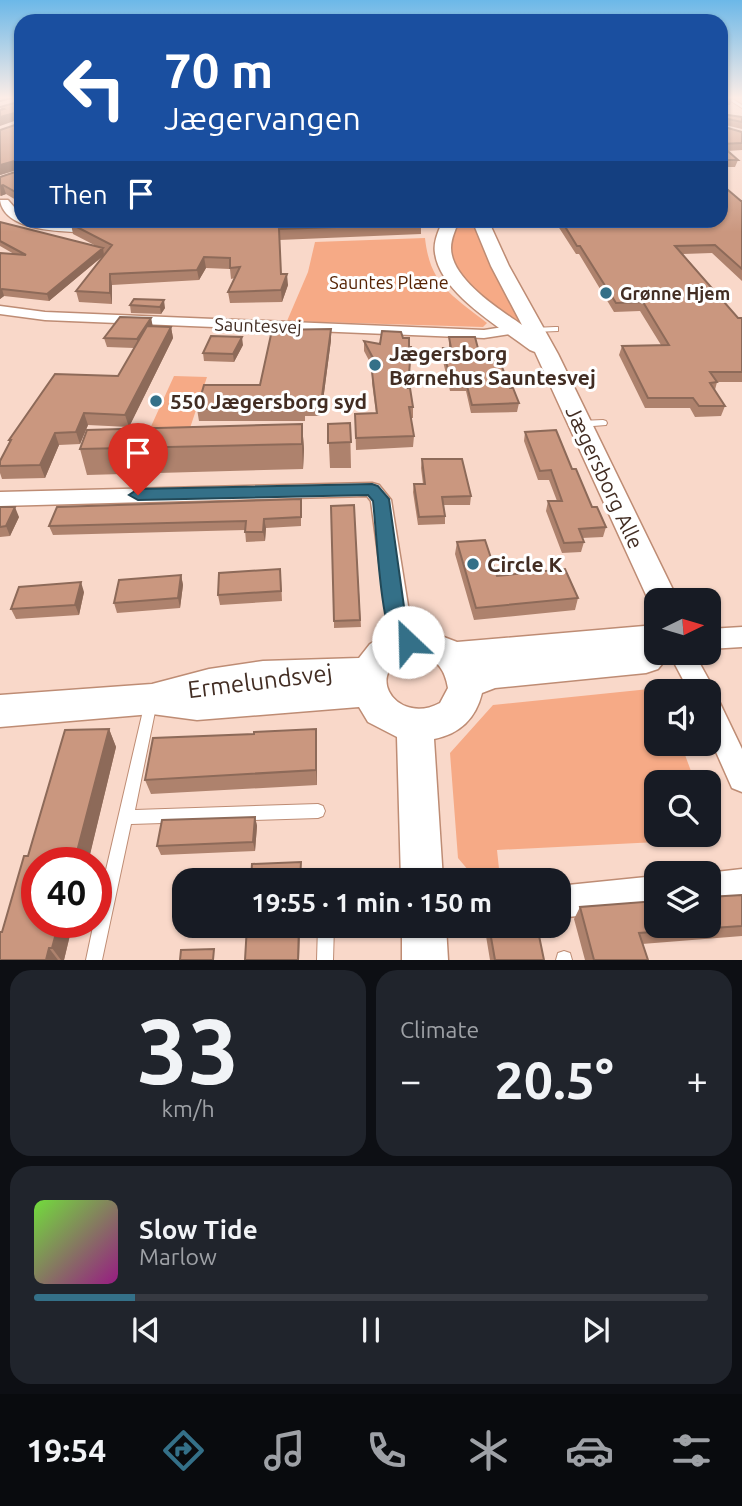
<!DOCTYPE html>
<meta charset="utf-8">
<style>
:root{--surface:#171b24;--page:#20242c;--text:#f1f3f6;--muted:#9ea1a6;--line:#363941;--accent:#347088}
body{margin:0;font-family:Ubuntu,sans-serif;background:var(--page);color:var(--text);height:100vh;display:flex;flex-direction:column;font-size:26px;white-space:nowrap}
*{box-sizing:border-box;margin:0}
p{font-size:23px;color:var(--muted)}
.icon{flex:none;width:38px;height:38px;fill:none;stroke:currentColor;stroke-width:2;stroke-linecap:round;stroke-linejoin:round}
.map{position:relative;height:960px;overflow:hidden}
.panel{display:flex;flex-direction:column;gap:10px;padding:10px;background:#0d0f14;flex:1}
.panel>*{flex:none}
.banner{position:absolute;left:14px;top:14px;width:714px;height:214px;border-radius:21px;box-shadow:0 2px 5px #0004;background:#1a4fa0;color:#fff;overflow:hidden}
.needle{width:46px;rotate:85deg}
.controls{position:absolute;left:644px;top:588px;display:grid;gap:14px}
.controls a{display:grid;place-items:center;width:77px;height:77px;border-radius:14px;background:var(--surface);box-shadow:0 2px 5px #0004;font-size:35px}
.speed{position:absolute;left:21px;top:847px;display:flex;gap:14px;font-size:35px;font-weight:700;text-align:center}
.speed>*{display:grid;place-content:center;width:91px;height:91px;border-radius:50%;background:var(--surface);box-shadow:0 2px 5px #0004;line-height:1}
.speed .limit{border:10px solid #d22;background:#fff;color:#111}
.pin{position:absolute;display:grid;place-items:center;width:60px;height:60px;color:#fff;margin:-72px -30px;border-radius:50% 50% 50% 0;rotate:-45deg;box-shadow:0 0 7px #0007}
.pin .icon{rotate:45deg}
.me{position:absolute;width:77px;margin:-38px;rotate:336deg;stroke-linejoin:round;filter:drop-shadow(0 0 5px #0008)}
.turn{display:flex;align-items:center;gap:24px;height:147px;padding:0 35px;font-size:32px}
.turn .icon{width:91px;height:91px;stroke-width:2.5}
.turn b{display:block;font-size:49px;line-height:60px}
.then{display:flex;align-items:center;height:66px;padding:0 35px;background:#0003;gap:14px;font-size:26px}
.big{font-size:52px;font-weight:700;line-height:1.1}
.panel .widget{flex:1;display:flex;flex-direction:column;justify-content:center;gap:10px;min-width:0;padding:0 24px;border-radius:21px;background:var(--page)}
.panel .dial{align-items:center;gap:0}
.dial b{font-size:91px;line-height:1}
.song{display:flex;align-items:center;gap:21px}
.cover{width:84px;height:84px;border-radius:10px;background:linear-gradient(135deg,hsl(100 70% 55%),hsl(310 70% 35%))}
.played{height:7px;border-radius:4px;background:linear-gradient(90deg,var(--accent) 15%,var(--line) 15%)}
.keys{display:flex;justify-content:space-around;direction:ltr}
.heat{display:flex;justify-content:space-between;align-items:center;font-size:38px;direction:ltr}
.panel .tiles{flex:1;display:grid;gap:10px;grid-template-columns:1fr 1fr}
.widget:last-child{grid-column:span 2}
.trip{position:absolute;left:172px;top:868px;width:399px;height:70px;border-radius:21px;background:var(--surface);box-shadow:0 2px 5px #0004;font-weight:700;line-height:70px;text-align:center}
.tabs{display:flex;height:112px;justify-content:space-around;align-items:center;background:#090b0e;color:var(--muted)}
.tabs .icon{width:49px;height:49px}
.tabs .selected{color:var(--accent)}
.tabs b{font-size:32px;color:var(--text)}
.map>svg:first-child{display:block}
.green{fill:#f6aa86}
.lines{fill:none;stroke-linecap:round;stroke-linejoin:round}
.lane-casing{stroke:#be8c74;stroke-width:2}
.street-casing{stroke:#be8c74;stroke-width:3}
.secondary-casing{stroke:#be8c74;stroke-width:3}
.lane{fill:#fff;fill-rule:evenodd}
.street{fill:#fff;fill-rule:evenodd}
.secondary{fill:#fff;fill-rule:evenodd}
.tram{stroke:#7a6156;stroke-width:2}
.wall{fill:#ae826d}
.shaded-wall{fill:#8d6a59}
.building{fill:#ca977f;stroke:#8d6a59;stroke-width:2}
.route{fill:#347088;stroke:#224958;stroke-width:2}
.poi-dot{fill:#347088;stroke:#fff;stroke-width:2.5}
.labels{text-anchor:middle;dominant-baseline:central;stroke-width:6;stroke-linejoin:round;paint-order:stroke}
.far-park-label{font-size:18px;fill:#562304;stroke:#fff}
.far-poi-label{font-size:18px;font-weight:bold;fill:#422d23;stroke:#fff;text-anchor:start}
.far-street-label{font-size:18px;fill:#422d23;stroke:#fff}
.poi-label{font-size:21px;font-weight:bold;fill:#422d23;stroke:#fff;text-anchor:start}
.street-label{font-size:21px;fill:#422d23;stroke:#fff}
.near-street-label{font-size:24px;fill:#422d23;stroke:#fff}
</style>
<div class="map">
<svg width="742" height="960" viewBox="0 0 742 960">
<rect width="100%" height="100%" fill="#f9d8c9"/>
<path class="green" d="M456 221H476L519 322 466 285 448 256Z
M425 238C430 285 452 295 487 323L483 327 287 321 308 272 315 242Z
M174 376 207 377 189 431 148 433Z
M659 688 665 691H656V744H681L695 782H656V835H709V818L717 839 497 850 500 878 481 879 474 877 458 858 450 753 493 705Z"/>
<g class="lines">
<g class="lane-casing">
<path id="lane" d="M726 98H731L742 105V108Z
M555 327H558V331L534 332 530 330 534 328Z
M603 420 606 421 607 423 606 425 580 427 576 424 580 421Z
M151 696 156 698 157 702 135 810 318 804 323 806 325 811 323 816 318 818 131 824 102 960H86L94 922H96V913L145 702 146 698Z
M318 926H334L333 960H317Z
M564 951 570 953 572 960H556L558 953Z"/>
</g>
<g class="street-casing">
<path id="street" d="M0 200H8L21 215V220L96 225 102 229 96 233C69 231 5 234 0 200Z
M0 306 45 312 484 330 516 325 523 329 516 333 484 338 45 320 0 314Z
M372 483 379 485 391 500 414 643 411 650 402 653 393 650 390 643 371 501 367 496 0 506V492Z
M742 627V647L709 649V629Z
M669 653H694L715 691 712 697 718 699 742 749V792L732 788 709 736V691H689Z
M742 869V901L709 904 707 873Z
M656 876V908L558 918V886Z"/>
</g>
<g class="secondary-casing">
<path id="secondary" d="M443 220H459C456 229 451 238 451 248 451 279 499 309 522 325L491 266 472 220H488L509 266 558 354 678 600H656V610L652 608 535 352 530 350C500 327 440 293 435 253 433 242 439 230 443 220Z
M656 625V653H671L658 669 646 673 495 688 482 693C476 718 460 734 434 739L443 880H401L397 737 368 722 359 707 197 720 152 714 0 727V695L152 684 209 669 263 661 359 658 370 644 386 635 420 628 457 642ZM420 654C438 660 445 670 448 688L440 703C394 728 357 664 420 654Z
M402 926H446L448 960H402Z"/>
</g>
<use href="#lane" class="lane"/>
<use href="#street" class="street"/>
<use href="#secondary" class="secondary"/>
<path class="tram" d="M0 101 11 98"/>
</g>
<path class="wall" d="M721 98H732L730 105H721Z
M721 114 742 117V129L721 124V126Z
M21 121V203L6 194 0 196V177L21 170 20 169 0 175Z
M721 126 742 132V150L727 151 738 160 735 167H721Z
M741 201H742V281L712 253 683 254 738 318H742V382H717L715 390 725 406 721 416 695 417 690 408H645L619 355 622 346 661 345 640 311 614 312 579 254H576L554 220H721Z
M62 220H175L78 222Z
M0 222 100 248 73 234 71 224 93 225 421 224V234L279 240 281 274 288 285 282 302 230 303 228 292 235 278 231 279 230 269 206 268 199 280 112 285V304L79 302 76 291 103 256 49 301 4 296 0 299V253L14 254 0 246Z
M134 299 165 308 161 314 131 313 130 305Z
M151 318 152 327H171L173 338 129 427 88 425 80 444 59 445 45 478 2 479 0 473V461L10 443 9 440 118 376 134 348 107 347 104 338Z
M331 329V340L321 416H305V421H199L197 409 260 385Z
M449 337 481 360 510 388 519 403 517 412 471 413 466 391H450L442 357 443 348H449Z
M403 338 409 347 411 357 408 388 413 407V418H411L414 436 413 447 356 450 355 414 376 413 372 383 373 368 364 351V341L380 344Z
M243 345 234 362 204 361 203 353Z
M350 423 351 468H330L328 424Z
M302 424 304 449 303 469 87 475 80 449Z
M525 432 572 469 592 507 606 527 603 537 582 538 584 542 581 552 562 553 546 511 548 501H557L549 480H538L524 441Z
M422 459 471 496 470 505H443L445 516V524L418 525 413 492 414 484H423L421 468Z
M301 499V526L266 528 265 541 246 542 245 530 53 535 49 526Z
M354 505 361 627 334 628V621Z
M0 507 19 517 10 536 0 537Z
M457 542 497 576 578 598 575 610 474 620 455 554Z
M181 575 183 585 180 608 117 613 114 603Z
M281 579 282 601 220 605 218 595Z
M84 592 79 615 16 619 11 609Z
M109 729 116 747 64 960H0L2 932 28 856Z
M316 729 317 744V785L151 794 145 780 254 734Z
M255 817 257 826 255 851 161 855 157 846Z
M742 895V936L642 944 648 960H585L574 919 580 907Z
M489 926H537L544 960H490L486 936Z"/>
<path class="shaded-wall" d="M18 112 20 119 0 126V117Z
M18 160 20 169 0 175V165Z
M3 185 6 194 1 196 0 186Z
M103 248 104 255 49 301 47 294Z
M204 257 206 268 199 280 197 270Z
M110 274 112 285V304L110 293Z
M287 274 288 285 282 302 281 290Z
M2 289 4 296 0 299V290Z
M164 300 165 308 161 314 160 307Z
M151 318 153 327 139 348 137 339Z
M171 327 173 338 129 427 125 415Z
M331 329V340L321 416V404Z
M242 337 243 345 234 362 233 354Z
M84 413 88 425 80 444 76 432Z
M302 424 304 449 303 469 302 444Z
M55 433 59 445 45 478 40 465Z
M15 507 19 517 10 536 6 526Z
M264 519 266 528 265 541 263 532Z
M181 575 183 585 180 608 178 598Z
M81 582 84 592 79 615 75 605Z
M109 729 116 747 88 863H74Z
M316 729 317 744V785L316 770Z
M255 817 257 826 255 851 253 842Z
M59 922H73L64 960H61L52 948Z
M299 926H300L299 960H298Z
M49 948 58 960H46Z"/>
<path class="building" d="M21 101V114L18 112 0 117V110L4 109 0 107Z
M721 114 742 117V122L723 118 721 124Z
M21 121V162L18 160 0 165V130L21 123Z
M721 126 742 132V143L721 144Z
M721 145 738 160H721Z
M21 163V195L3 185 0 186V177L21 170Z
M721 184 741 201H742V269L715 245 675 246 738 318H742V372H710L717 382 710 383 725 406H699L693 398H648L622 346 669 345 643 302 616 303 580 246H577L561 220H721Z
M200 220H420L421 224 279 229 281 274H287L281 290 228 292 240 267 230 268V258L204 257 197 270 110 274V293L76 291 112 245 71 224 93 225Z
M0 222 103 248 47 294 2 289 0 290V253L26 255 0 241Z
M134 299 164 300 160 307 130 305Z
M120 317 151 318 137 339 104 338Z
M147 326 171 327 125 415 84 413 76 432 55 433 40 465 0 466V461L11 440H9L55 374 118 376Z
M331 329 321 404H304V409H197L204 385H260L272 330Z
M382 331 401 332 403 338H409V347H411L408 388H410L413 407H409L414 436 356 438 355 414 377 413 372 372 374 360 364 341 380 344Z
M211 336 242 337 233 354 203 353Z
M449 337H475L481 360 499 359 510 388H513L519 403 472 405 466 382 451 383 443 348H451Z
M350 423 351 442 328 443V424Z
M302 424V444L80 449 87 430Z
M556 430 572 469H576L592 507H597L606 527 579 529 584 542 564 543 548 501H562L551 470 540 471 525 432Z
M422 459H462L471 496 442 497 445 516 419 517 414 484H425Z
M301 499V517L264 519 263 532H245L246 521 49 526 57 507Z
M354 505 360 620 334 621 331 506Z
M0 507H15L6 526 0 527Z
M485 540 497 576 565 569 578 598 476 608 457 542Z
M280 569 281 591 218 595 219 573Z
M181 575 178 598 114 603 119 580Z
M81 582 75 605 11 609 19 587Z
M109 729 74 863H37V922H59L52 948H49L46 960H0V932H2L24 856H28L65 730Z
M316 729V770L145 780 153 738 254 734V732Z
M255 817 253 842 157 846 162 820Z
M301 862 300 880H251L252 864Z
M742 895V926L639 933 648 960H594L580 907 656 901V926H709V897Z
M247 926H299L298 960H245Z
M489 926H537L544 960H495Z
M214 949 213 960H180L181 950Z"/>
<linearGradient id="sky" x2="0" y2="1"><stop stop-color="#6cb8e8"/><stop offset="0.42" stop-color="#fcede7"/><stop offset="1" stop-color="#fcede7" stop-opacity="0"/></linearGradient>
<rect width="742" height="232" fill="url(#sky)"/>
<path class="route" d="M372 484 378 486 389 499 406 621 409 634 415 636 418 642 415 647 402 651 395 648C380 620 377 536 373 501L368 495 138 500 129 495 138 489Z"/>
<g class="poi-dot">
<circle cx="606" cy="293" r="7"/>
<circle cx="375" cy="365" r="7"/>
<circle cx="156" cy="401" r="7"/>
<circle cx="473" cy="564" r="7"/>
</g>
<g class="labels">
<g class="far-park-label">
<text x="389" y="282">Sauntes Plæne</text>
</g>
<g class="far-poi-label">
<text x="620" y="293">Grønne Hjem</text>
</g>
<g class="far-street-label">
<text transform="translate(258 325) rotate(2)">Sauntesvej</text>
</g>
<g class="poi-label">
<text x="389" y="353">Jægersborg<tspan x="389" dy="24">Børnehus Sauntesvej</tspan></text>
<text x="170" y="401">550 Jægersborg syd</text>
<text x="487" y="564">Circle K</text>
</g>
<g class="street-label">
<text transform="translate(605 477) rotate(65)">Jægersborg Alle</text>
</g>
<g class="near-street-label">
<text transform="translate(260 681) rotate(-7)">Ermelundsvej</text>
</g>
</g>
</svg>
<div class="controls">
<a><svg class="needle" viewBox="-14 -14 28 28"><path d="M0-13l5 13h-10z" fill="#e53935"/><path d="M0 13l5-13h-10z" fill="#9ea1a6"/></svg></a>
<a><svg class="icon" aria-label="sound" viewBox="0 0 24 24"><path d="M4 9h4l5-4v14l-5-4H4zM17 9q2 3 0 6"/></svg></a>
<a><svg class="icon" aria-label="search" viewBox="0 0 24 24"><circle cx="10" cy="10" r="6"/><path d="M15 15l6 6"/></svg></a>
<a><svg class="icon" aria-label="layers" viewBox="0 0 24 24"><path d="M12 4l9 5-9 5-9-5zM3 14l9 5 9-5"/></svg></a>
</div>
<div class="speed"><div class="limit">40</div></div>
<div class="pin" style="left:138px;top:495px;background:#d93025"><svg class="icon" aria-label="arrive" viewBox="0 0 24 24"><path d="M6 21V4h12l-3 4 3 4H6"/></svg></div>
<svg class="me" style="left:408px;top:642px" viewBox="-20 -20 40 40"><circle r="19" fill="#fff"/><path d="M0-13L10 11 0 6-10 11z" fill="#347088"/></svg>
<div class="trip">19:55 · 1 min · 150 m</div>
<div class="banner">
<div class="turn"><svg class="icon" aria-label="left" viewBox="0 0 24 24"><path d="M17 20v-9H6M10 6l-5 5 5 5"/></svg><div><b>70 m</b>Jægervangen</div></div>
<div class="then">Then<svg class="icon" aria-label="arrive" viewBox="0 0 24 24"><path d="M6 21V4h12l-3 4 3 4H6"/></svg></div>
</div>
</div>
<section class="panel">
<div class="tiles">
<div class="widget dial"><b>33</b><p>km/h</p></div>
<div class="widget"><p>Climate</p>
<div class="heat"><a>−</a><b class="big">20.5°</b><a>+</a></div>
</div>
<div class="widget">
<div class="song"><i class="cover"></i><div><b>Slow Tide</b><p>Marlow</p></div></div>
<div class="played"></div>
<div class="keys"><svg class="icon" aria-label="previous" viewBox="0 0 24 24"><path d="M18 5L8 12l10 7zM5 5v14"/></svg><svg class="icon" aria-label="pause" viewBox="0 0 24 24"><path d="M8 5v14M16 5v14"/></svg><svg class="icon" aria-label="next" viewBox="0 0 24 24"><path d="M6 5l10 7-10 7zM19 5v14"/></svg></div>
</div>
</div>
</section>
<nav class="tabs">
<b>19:54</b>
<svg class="icon selected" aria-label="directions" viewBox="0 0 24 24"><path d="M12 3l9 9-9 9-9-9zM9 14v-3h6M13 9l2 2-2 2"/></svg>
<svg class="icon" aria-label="music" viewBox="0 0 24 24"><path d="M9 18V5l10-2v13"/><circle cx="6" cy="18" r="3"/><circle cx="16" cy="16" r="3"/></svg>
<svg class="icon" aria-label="phone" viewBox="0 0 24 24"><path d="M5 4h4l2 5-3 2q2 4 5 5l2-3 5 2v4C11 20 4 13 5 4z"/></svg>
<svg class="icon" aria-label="climate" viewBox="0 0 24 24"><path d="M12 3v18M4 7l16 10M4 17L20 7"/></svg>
<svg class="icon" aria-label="car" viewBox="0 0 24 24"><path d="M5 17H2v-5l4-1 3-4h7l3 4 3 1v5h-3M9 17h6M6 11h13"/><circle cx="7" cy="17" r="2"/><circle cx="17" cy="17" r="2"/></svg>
<svg class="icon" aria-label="filters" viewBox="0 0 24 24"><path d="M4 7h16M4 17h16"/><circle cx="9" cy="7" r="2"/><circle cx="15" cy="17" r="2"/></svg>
</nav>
